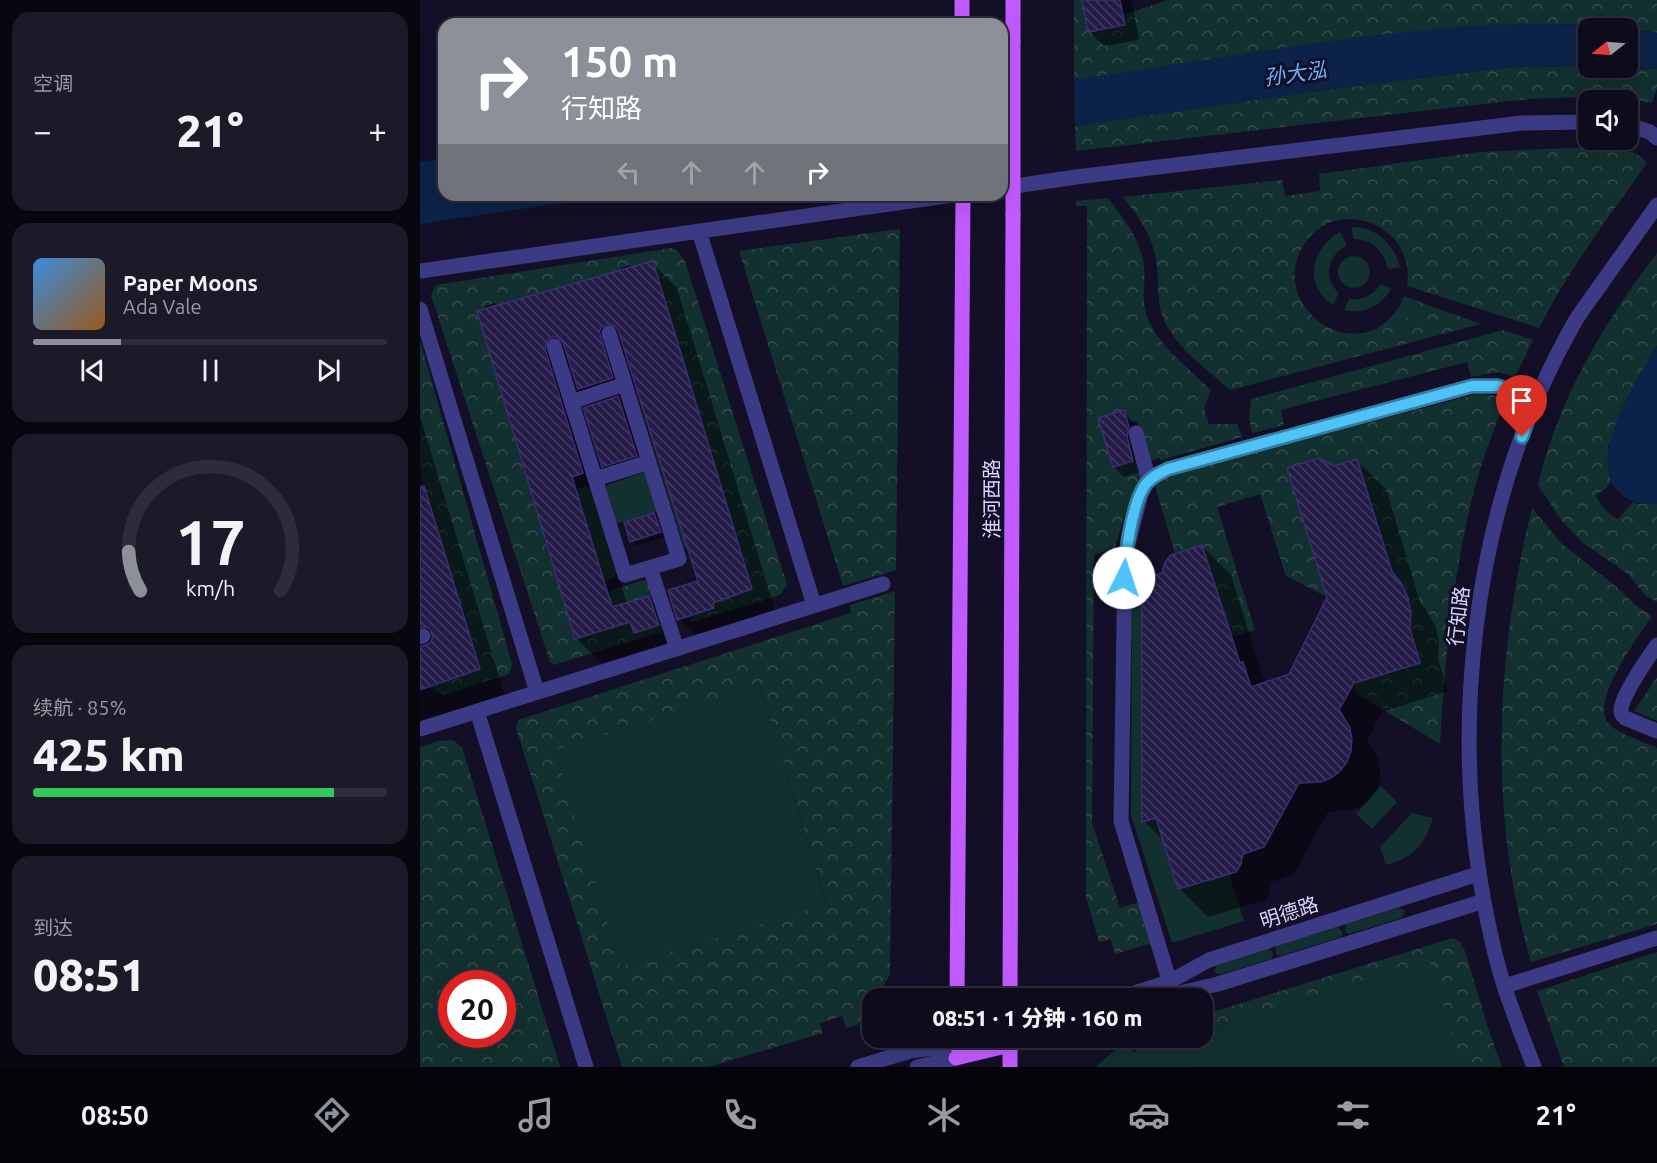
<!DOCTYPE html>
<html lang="zh">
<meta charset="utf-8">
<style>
:root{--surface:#0e0b1c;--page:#1c1929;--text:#f1f3f6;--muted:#9b9ba3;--line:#2e2b3b;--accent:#8c9099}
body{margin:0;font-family:Ubuntu,"Noto Sans SC",sans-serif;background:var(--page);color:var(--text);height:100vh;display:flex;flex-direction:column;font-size:22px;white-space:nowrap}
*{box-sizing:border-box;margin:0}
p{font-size:20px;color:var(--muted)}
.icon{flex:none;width:33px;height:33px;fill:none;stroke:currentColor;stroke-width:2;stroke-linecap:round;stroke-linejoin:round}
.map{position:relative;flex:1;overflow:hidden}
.side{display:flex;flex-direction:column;gap:12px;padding:12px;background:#08060f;width:420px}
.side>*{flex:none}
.banner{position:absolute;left:18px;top:18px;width:570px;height:183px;border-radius:18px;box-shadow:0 6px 24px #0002,0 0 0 2px var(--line);background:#8c9099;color:#fff;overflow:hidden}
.needle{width:39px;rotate:253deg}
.controls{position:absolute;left:1158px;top:18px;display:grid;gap:12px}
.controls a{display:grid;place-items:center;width:60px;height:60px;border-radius:12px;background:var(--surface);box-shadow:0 6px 24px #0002,0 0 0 2px var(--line);font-size:30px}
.speed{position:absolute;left:18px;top:970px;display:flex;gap:12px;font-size:30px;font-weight:700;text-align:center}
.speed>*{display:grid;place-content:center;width:78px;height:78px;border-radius:50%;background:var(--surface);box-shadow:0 6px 24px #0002,0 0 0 2px var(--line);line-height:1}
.speed .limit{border:9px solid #d22;background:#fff;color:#111}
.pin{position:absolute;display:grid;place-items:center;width:51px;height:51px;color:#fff;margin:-62px -26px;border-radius:50% 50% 50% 0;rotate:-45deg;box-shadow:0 0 6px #0007}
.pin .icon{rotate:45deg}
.me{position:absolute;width:66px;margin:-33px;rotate:4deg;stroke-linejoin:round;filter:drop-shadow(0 0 4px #0008)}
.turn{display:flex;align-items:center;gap:21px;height:126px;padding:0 24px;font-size:27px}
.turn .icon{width:78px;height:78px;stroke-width:2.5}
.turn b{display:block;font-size:42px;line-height:51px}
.lanes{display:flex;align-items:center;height:57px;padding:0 24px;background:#0003;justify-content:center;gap:30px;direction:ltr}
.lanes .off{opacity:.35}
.big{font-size:45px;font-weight:800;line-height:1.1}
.side .card{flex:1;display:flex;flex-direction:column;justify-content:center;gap:9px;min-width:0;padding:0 21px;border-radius:18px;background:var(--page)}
.side .dial{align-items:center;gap:0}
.dial svg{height:156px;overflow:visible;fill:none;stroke:var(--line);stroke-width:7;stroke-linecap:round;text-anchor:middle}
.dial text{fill:var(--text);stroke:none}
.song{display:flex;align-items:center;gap:18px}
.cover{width:72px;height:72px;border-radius:9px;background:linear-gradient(135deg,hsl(210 70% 55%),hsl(30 70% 35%))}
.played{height:6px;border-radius:3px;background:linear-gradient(90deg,var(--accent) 25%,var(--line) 25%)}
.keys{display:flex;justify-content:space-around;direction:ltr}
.heat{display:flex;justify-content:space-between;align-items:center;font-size:33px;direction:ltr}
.charge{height:9px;border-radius:4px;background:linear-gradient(90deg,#34c759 85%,var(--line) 0)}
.trip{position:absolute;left:442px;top:988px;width:351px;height:60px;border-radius:18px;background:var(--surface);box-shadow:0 6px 24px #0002,0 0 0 2px var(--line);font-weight:800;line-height:60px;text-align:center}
.tab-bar{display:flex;height:96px;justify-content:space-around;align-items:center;background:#06040b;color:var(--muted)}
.tab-bar .icon{width:42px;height:42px}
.tab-bar .current{color:var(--accent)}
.tab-bar b{font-size:27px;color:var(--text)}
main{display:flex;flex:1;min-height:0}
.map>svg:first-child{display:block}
.green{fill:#12302f}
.forest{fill:url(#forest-crowns);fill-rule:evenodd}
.water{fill:#0c2248}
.pier{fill:#130f26}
.shadow{fill:#0007}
.building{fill:url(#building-back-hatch);stroke:#3b2d73;stroke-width:1.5}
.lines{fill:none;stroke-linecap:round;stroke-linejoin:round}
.minor{stroke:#3d3a85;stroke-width:15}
.major{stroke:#c25bff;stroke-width:15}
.major-bridge{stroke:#c25bff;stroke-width:15}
.route-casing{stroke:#337fa1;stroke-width:15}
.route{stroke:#4fc3f7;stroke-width:10}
.labels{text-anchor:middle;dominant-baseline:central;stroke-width:6;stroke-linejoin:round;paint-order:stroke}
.street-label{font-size:20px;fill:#d9d4ff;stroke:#130f26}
.water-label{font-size:21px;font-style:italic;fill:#62b6ff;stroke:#130f26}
</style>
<main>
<section class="side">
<div class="card"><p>空调</p>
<div class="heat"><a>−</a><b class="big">21°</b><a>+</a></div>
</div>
<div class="card">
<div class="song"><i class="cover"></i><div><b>Paper Moons</b><p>Ada Vale</p></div></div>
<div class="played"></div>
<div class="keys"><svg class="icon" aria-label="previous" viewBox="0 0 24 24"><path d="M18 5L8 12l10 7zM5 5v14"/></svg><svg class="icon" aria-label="pause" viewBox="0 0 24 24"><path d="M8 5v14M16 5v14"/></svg><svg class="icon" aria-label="next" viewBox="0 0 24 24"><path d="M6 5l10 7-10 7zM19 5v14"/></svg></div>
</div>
<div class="card dial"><svg viewBox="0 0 100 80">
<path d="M14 69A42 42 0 1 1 86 69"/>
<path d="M14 69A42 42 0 0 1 8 49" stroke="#8c9099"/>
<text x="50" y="56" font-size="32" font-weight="700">17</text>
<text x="50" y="72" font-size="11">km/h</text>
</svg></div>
<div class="card"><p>续航 · 85%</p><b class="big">425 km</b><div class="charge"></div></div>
<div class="card"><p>到达</p><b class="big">08:51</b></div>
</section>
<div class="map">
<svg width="1237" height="1067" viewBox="0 0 1237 1067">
<defs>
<pattern id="forest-crowns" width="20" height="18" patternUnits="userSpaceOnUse" patternTransform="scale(1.5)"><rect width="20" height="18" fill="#12302f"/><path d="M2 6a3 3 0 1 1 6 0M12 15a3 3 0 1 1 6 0" fill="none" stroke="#344d4e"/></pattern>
<pattern id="building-back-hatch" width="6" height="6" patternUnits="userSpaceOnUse" patternTransform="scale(1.5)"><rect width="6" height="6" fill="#241b47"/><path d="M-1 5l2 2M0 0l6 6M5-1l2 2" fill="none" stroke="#433b63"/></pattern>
</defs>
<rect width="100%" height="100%" fill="#130f26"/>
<path class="green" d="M931 227C956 226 974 244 980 267L968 269C963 250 953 240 934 239Z
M920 232 927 245C908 255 902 278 919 293L913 305C882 285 892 248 920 232Z
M918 272a16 16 0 1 1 32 0a16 16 0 1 1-32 0Z
M961 284 971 289C961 306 944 315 924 310L929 299C943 300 952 296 961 284Z
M984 296 997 301 987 317 975 328 969 319 978 309Z
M218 386 268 548 264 547 216 390Z
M224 472H226L238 510 236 512 198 523 195 521 185 486Z
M166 486 171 489 196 572 194 578 184 581 156 489Z
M712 580H722V821L736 818 758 889 809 874 824 921 752 943 711 815Z
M340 687 407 905 201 967 135 750Z
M961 786 977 802 952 829 936 814Z
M992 813 1013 818C1004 845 995 857 966 865L960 847Z
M978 908 984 910 985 913 981 918 929 934 925 932V927L926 924Z
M918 927 923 933 921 937 860 956 856 954 855 948 857 946Z
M848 949 852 951 853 956 851 959 799 975 794 971 796 966Z
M1010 962 1043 1067H675L708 1039 712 1052 759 1038H783V1031Z"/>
<path class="forest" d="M654 0H662L668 32 704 25 703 15 748 0H1237V33C1153 18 1064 24 979 34 870 47 763 67 654 80Z
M1168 66V68L1237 69V88L1232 103C1186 95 1144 97 1098 100L656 151 655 126 904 90 1092 67Z
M1172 147C1191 148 1214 146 1227 163 1189 217 1149 269 1119 328L987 286C997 222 910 192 881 250 852 306 928 361 969 319L975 328 987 317 997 301 1061 324 810 390C789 371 755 347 744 320 736 303 739 284 737 266 734 238 720 218 703 197L862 180 865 196 900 191 899 174 1059 152Z
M688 198C704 219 721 239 724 267 726 283 721 301 727 317 739 347 769 368 791 390L784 408 789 424H817L822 437 741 460 739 458 728 461 717 421 707 422 703 410 678 418 693 467 719 459 723 476C708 498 702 523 695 548L674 555 672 823 700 908 719 902 732 943 695 954 691 939 679 942 666 897 667 206H656V201Z
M480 229 476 570 423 586 319 251Z
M251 248 256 249 265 261 367 585 360 595 272 622 268 617 294 608 292 601 314 597 313 594 332 588 233 262 211 268 209 265 200 268 201 271 192 274 76 305 75 303 65 306 74 355 70 357 88 405 85 406 100 445 97 447 104 472H108L115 495 111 496 117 515 121 514 127 535 123 536 131 562 135 561 142 585 139 586 143 601 147 600 154 623 150 625 155 639 167 635 168 637 197 626 187 592 224 580 231 582 235 594 204 604 214 633 242 624 241 632 134 665 130 662 11 295 16 285Z
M1237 253V345L1216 382 1188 447 1189 475 1192 481 1184 490 1176 495C1180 506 1188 514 1198 519L1213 502 1217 504H1237V602L1226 596 1208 574 1163 543 1142 521 1118 485C1138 400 1184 322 1237 253Z
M1083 330 1113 340 1095 377 1078 372 1051 377 1047 362 861 410 864 425 832 433 829 418 831 399Z
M0 340 92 664 90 673 86 675 24 695 14 690 11 684 29 678 30 680 60 669 0 471Z
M1057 394 1072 395 1085 401C1074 429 1063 458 1055 487 1033 571 1025 657 1020 744L937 694 934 684 999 663 990 629 991 613 988 598 981 583 972 572 937 459 912 466C901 452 882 463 868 468L907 597 866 576 840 494 797 507 835 630 812 637 782 545 755 553 735 486 747 475Z
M1112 508 1142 544 1198 588 1213 603 1232 616C1219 636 1170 700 1188 723 1196 733 1224 742 1237 748V924L1111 962C1068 814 1075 657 1112 508Z
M475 591 470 975 438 1025 426 1028 422 1016 400 1023 403 1033 288 1067H202L96 728 98 720 431 613 430 605ZM340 687 407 904 201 967 135 750Z
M1237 677V721L1214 711Z
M33 740 42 747 140 1067H0V747L18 741ZM32 984H82V1035H32Z
M1033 938 1040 942 1045 951 1068 1028 1082 1067H1042L1010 962 783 1031V1015Z
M1237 952V1067H1144L1117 991Z"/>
<path class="water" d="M1136 24 1197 28H1168V66L1092 67 904 90 582 137V89C738 70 893 38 1050 26 1078 24 1108 24 1136 24Z
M1208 29 1237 33V69L1208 67Z
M24 158V195H198L0 224V162Z
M1237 345V504C1220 505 1207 502 1196 489 1167 454 1219 378 1237 345Z"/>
<path class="pier" d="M654 77 655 129 582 140V86Z"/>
<path class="shadow" d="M663 0H710L712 2 719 40 684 46 669 31Z
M232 263 257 288 356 614 284 644 259 619 279 582 207 353 204 357 226 466 193 476 183 466 176 406 159 389 151 366 149 369V374L176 502 207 604 228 597 253 622 263 650 240 657 231 648 181 663 156 638 59 312Z
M703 412 713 422 718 438 723 471 704 477 694 467 679 419Z
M0 416 84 694 0 722V647L12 643 13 637 2 626 0 619Z
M937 460 966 489 1000 602 1009 614 1016 628 1019 643 1018 659 1028 691 962 712 947 740 958 758 960 769V780L956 791 949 800 940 807 929 810 908 812 873 875 851 882 849 893 845 900 788 917 759 888 745 842 724 821 743 575 782 546 811 575 845 684 870 675 909 597 913 467Z
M234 514 239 519 244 537 216 546 212 541Z"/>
<path class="building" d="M662 0H700L705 25 668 32Z
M233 261 332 589 293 603 294 608 257 620 248 590 278 581 198 330 195 326 187 324 182 327 179 331 193 378 158 389 143 343 137 337H132L127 340 125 349 163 473 152 477 192 607 229 596 239 625 214 633 210 622 155 639 57 311Z
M198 396 217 456 182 467 163 408Z
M704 410 709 427 707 436 713 461 693 467 678 418Z
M899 458 914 466 937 459 972 572 981 583 988 598 991 613 990 629 1000 663 934 683 919 710 930 728 932 740 931 751 927 762 920 771 911 778 900 782 879 783 844 847 823 854 821 864 816 872 758 889 736 818 722 822V580L742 573 745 562 751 555 782 545 820 663 823 662 831 687 869 674 907 597 867 468Z
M4 486 60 669 0 690V647L10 643 13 637 9 628 0 627V487Z
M234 513 241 532 210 542 204 522Z"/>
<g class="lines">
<path class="minor" d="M1208 125 1230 132 1237 138
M582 188 656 177 1102 123 1168 122
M279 231 394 605
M0 271 533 195
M0 309 117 692
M134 346 205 575 259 559 189 333
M151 402 205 384
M716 433 729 481
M175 479 229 462
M230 568 257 649
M0 637 3 636
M1237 645C1227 659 1203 694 1201 709 1201 714 1202 715 1205 718L1237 731
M57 711 166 1067
M0 729 463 584
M1085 986 1237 938
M753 993 701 821 705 556 721 494 727 483 737 474 748 469 1052 386H1078L1116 398
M696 999 749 982 789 960 1058 874
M735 999 798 984 1064 901
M590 1045 611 1038
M438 1067 490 1051 536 1045
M497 1067 536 1058
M1114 1067C1099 1027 1082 987 1073 945 1025 742 1049 509 1153 325 1160 312 1170 300 1179 287 1198 260 1218 232 1237 205"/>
<path class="major" d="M542 24V0
M593 41V0
M537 999 543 195
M590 999 593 214
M536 1045 565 1038
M536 1058 590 1045
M590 1067V1038"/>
<path class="major-bridge" d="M593 214V41"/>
</g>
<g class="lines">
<g class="route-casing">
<path id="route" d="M704 578C705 555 712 504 725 485 731 477 740 473 748 469L1052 386H1078L1116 399 1102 437"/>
</g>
<use href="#route" class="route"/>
</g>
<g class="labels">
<g class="street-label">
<text transform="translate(571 499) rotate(-90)">淮河西路</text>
<text transform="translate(1038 616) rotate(-83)">行知路</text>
<text transform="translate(869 912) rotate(-18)">明德路</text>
</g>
<g class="water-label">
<text transform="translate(875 73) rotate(-8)">孙大泓</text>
</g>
</g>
</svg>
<div class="controls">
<a><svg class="needle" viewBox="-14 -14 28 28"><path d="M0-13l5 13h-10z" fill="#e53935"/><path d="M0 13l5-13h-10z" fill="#9b9ba3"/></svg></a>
<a><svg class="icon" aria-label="sound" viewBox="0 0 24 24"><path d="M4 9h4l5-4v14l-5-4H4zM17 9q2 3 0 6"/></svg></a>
</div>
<div class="speed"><div class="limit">20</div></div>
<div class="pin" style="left:1102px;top:437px;background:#d93025"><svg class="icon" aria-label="arrive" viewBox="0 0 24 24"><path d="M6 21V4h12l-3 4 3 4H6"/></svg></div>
<svg class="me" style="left:704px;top:578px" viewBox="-20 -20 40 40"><circle r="19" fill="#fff"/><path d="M0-13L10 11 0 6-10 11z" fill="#4fc3f7"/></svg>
<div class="trip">08:51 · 1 分钟 · 160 m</div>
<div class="banner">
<div class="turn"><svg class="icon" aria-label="right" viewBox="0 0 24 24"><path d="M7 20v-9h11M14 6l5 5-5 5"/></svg><div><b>150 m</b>行知路</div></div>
<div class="lanes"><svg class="icon off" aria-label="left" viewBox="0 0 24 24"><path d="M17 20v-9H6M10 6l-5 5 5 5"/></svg><svg class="icon off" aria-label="ahead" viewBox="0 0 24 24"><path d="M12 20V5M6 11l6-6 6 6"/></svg><svg class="icon off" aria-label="ahead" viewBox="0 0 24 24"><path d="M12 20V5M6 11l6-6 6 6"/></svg><svg class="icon" aria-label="right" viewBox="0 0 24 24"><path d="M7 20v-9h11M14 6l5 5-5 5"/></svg></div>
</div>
</div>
</main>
<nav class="tab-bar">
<b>08:50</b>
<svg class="icon current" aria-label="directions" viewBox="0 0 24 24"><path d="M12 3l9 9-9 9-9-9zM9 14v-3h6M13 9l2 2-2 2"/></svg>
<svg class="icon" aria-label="music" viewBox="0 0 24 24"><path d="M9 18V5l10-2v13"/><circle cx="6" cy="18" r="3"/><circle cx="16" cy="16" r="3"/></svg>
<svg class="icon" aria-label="phone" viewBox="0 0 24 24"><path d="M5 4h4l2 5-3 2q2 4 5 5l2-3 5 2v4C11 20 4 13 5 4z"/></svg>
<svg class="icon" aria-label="climate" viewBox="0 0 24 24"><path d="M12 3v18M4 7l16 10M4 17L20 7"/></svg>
<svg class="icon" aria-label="car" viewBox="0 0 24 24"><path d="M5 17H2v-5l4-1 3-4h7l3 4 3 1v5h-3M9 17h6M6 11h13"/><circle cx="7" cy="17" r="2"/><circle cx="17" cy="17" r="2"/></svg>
<svg class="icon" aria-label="filters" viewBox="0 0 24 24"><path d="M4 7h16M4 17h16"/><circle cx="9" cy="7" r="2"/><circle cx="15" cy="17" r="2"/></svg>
<b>21°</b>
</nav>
